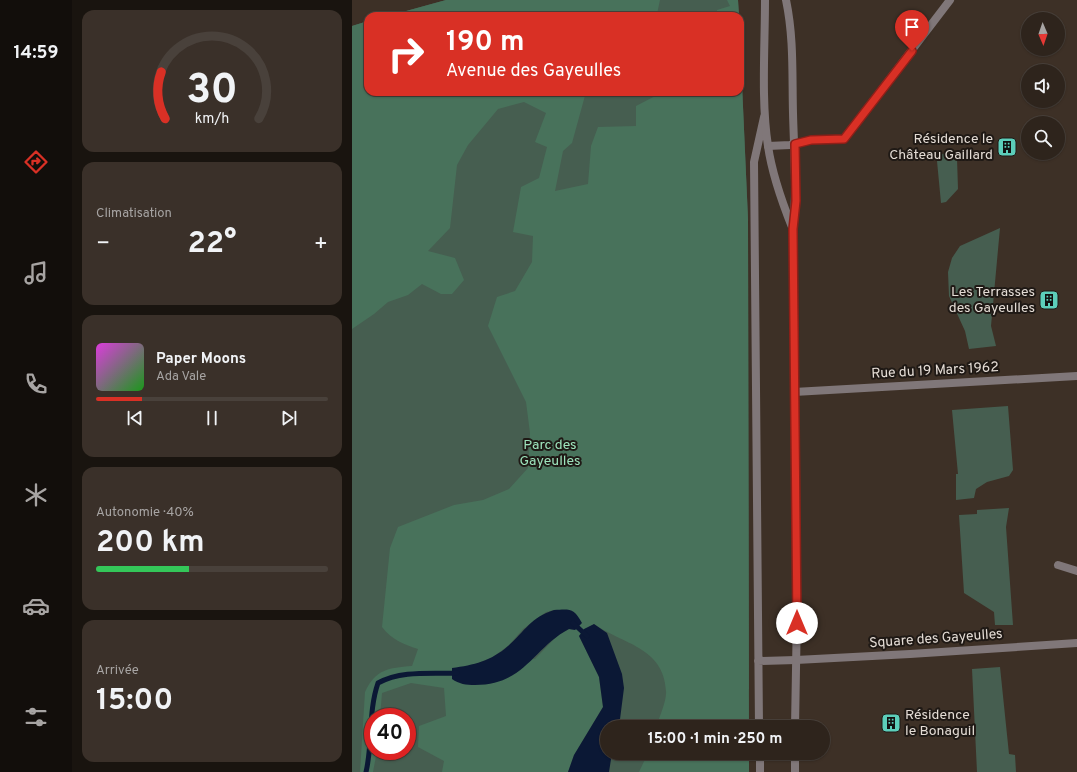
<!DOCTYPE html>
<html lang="fr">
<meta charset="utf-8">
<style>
:root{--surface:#2e241c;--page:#3a3029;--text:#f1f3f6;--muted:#a7a4a3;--line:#49413b;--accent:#d93025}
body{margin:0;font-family:Overpass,sans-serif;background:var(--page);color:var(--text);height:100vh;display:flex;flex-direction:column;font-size:15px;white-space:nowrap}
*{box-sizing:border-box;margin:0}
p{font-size:13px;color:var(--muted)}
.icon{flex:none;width:22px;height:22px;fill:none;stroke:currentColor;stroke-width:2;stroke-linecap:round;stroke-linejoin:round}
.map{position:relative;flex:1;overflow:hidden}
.side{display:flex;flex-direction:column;gap:10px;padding:10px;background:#19140f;width:280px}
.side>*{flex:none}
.top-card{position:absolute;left:12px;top:12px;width:380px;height:84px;border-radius:12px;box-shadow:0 1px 3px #0004,0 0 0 1px var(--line);background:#d93025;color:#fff;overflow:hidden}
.needle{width:26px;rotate:178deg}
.buttons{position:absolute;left:669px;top:12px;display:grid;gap:8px}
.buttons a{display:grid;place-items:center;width:44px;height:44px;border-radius:50%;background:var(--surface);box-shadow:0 1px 3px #0004,0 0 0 1px var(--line);font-size:20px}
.speed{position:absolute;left:12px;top:708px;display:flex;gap:8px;font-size:20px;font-weight:700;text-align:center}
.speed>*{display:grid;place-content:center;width:52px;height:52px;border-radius:50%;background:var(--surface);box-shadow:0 1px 3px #0004,0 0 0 1px var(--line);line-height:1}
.speed .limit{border:6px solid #d22;background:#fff;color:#111}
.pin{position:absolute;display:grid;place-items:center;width:34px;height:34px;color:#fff;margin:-41px -17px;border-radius:50% 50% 50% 0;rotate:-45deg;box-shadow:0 0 4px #0007}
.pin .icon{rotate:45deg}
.me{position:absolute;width:44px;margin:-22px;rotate:0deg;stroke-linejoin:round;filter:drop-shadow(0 0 3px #0008)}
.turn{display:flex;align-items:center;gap:14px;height:84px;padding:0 16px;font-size:18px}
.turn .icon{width:52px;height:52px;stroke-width:2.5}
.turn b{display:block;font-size:28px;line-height:34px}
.big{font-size:30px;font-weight:700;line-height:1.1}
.side .card{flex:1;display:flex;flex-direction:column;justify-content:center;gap:6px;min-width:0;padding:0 14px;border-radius:12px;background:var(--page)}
.side .dial{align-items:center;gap:0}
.dial svg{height:104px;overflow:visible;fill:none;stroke:var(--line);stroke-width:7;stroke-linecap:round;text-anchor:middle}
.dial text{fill:var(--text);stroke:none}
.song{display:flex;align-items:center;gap:12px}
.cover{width:48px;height:48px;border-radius:6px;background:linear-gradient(135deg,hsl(300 70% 55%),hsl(120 70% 35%))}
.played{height:4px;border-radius:2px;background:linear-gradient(90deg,var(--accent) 20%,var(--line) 20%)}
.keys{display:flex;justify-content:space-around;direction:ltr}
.heat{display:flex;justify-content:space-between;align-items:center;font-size:22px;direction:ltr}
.charge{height:6px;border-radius:3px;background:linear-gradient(90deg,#34c759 40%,var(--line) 0)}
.trip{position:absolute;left:248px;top:720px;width:230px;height:40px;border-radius:20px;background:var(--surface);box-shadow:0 1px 3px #0004,0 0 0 1px var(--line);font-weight:700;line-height:40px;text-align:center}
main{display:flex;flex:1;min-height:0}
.dock{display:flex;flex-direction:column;width:72px;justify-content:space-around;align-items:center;background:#120e0b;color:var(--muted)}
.dock .icon{width:28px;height:28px}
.dock .active{color:var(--accent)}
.dock b{font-size:18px;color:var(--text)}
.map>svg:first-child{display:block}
.green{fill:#465e50;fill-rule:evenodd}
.forest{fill:#48725b;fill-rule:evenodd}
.water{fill:#0b1835}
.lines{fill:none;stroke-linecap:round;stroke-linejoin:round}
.stream{stroke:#0b1835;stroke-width:5}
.service{stroke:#807779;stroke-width:8}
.minor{stroke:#807779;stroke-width:8}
.tertiary{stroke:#807779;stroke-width:8}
.route-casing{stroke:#8d1f18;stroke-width:10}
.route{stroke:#d93025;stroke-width:7}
.labels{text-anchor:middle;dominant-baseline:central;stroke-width:4;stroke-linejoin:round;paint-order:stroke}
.poi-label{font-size:14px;fill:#e4dcd5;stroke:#1f1915;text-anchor:end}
.street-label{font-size:14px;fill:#e4dcd5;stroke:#1f1915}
.park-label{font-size:14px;fill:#9de3bc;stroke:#1f1915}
</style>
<main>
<nav class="dock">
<b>14:59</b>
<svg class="icon active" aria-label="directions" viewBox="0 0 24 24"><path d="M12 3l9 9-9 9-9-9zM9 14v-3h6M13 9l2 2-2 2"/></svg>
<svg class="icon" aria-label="music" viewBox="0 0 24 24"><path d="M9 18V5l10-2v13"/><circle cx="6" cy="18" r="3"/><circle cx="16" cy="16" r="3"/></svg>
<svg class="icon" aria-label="phone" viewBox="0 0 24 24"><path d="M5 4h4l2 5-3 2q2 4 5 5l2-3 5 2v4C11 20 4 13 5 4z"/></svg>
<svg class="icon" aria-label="climate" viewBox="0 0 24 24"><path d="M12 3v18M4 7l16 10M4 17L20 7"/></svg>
<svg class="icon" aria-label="car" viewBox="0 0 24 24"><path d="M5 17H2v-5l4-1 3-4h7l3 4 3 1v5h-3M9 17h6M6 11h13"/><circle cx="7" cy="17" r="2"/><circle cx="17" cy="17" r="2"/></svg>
<svg class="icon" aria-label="filters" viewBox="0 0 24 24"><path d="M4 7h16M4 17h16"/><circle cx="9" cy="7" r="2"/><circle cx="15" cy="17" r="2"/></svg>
</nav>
<section class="side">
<div class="card dial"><svg viewBox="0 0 100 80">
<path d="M14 69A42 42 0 1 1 86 69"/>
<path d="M14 69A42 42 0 0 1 11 33" stroke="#d93025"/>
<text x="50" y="56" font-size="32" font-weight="700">30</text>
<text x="50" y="72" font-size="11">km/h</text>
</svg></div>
<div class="card"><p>Climatisation</p>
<div class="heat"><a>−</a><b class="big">22°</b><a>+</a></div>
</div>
<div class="card">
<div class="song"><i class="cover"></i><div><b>Paper Moons</b><p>Ada Vale</p></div></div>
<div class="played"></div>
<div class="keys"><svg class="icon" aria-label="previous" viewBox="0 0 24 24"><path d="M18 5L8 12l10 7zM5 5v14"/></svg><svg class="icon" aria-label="pause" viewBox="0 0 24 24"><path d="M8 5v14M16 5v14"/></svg><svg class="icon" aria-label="next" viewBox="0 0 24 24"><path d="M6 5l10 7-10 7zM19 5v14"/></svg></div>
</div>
<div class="card"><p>Autonomie · 40%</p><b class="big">200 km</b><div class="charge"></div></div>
<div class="card"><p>Arrivée</p><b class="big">15:00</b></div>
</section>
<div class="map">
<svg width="725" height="772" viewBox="0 0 725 772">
<rect width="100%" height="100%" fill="#3d3026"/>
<path class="green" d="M94 0H386L387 16H36Z
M16 21V92H388V39L396 219 397 689 314 727H255V753H304L297 772H0V26ZM21 717H55V751H21Z
M595 153 602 154 605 158 606 189 594 202 589 203 585 161 590 154Z
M648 228 639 326 644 346 617 349 613 331 597 296 596 272 600 258 608 246Z
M656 406 661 470 657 476 635 482 624 489 622 498 604 500V474H606L600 410Z
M657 508 654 527 661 625H643L642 612 612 593 607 515 625 514V510Z
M648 667 657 754 663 755 664 772H625L620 669Z"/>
<path class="forest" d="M94 0H308L305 14H293L289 16H36Z
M375 0H386L387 16H365V10L378 6Z
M16 21V92H234L220 143 211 151 203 191 236 184 239 146 246 127 284 126V106L311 92H388V39L396 219 397 727H304C307 718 315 700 314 691 312 647 270 644 242 624L227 636 247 677 251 707 222 755 216 772H90L92 761 66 747 67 726 94 716 92 688 59 683 30 693 28 717H21V751H25L21 772H8L13 692C24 669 36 668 60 666L66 649C51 644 40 640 30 627L38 548 46 527 102 505 131 500 157 489 176 468 178 433 174 402 136 326 145 297 163 291 180 262 181 236 161 232 169 187 187 178 195 147 183 142 194 113 172 102 146 109 116 145 105 165 98 228 76 251 103 258 112 280 100 294H89L70 284 56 295 36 302 22 314 0 329V26ZM202 610H212L229 623 223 630 217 629 206 635 183 659 121 665 141 657 157 645 171 629 194 612Z
M296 753H397V772H287Z"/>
<path class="water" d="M202 610C218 609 222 608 230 623L223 630 217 629C181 648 173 685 123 685 114 685 107 684 100 679V668C122 665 139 661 156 646 173 631 179 617 202 610Z
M242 624 255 633 270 674 272 688 267 727H255V753H260L257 772H216L222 755 251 707 247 677 227 636 232 629Z"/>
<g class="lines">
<path class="stream" d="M221 623 235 636
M14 772C21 743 16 712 26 683 50 670 79 674 105 673"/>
<path class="service" d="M706 565 725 571
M406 661 444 660
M407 727 402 162 412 117
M408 753V772"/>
<path class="minor" d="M416 146 438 145 459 140 492 139 598 0
M442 392 725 376
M444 660 558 654 725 643"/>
<path class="tertiary" d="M413 0C413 46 409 102 416 146 420 174 430 202 440 227
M434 0C442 38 440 75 441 113 442 152 445 190 441 229L445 611 443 727
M443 753V772"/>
</g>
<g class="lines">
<g class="route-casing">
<path id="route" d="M445 623 441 229 444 201 443 144 459 140 492 139 560 51"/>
</g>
<use href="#route" class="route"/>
</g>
<defs>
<g id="building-square" transform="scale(1)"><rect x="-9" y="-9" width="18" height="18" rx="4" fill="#5cceba" stroke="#1f1915"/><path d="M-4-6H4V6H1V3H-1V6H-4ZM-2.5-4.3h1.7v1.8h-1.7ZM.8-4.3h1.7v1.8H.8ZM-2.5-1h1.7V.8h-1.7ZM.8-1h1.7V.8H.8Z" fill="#111"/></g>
</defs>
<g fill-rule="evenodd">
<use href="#building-square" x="655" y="147"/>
<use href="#building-square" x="697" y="300"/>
<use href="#building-square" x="539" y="723"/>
</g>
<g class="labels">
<g class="poi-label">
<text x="641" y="139">Résidence le<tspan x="641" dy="16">Château Gaillard</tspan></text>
<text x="683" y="292">Les Terrasses<tspan x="683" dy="16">des Gayeulles</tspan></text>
<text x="553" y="715" text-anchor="start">Résidence<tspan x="553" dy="16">le Bonaguil</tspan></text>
</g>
<g class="street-label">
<text transform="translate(583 371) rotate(-3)">Rue du 19 Mars 1962</text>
<text transform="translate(584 639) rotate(-4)">Square des Gayeulles</text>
</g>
<g class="park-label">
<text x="198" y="445">Parc des<tspan x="198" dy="16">Gayeulles</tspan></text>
</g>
</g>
</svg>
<div class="buttons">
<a><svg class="needle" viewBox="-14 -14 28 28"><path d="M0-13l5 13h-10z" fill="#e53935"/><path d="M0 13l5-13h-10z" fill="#a7a4a3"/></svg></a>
<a><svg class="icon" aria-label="sound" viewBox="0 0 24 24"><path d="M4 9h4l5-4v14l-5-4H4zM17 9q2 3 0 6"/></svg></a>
<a><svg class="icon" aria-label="search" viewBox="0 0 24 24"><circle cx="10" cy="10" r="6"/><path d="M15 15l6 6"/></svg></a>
</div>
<div class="speed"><div class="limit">40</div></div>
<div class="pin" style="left:560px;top:51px;background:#d93025"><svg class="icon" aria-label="arrive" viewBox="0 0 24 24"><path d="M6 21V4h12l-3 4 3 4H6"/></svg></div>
<svg class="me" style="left:445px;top:623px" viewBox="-20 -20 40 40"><circle r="19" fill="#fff"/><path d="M0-13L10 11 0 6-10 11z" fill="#d93025"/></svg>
<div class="trip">15:00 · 1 min · 250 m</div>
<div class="top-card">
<div class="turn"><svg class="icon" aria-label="right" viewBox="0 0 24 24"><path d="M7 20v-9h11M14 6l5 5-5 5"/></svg><div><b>190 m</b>Avenue des Gayeulles</div></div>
</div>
</div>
</main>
